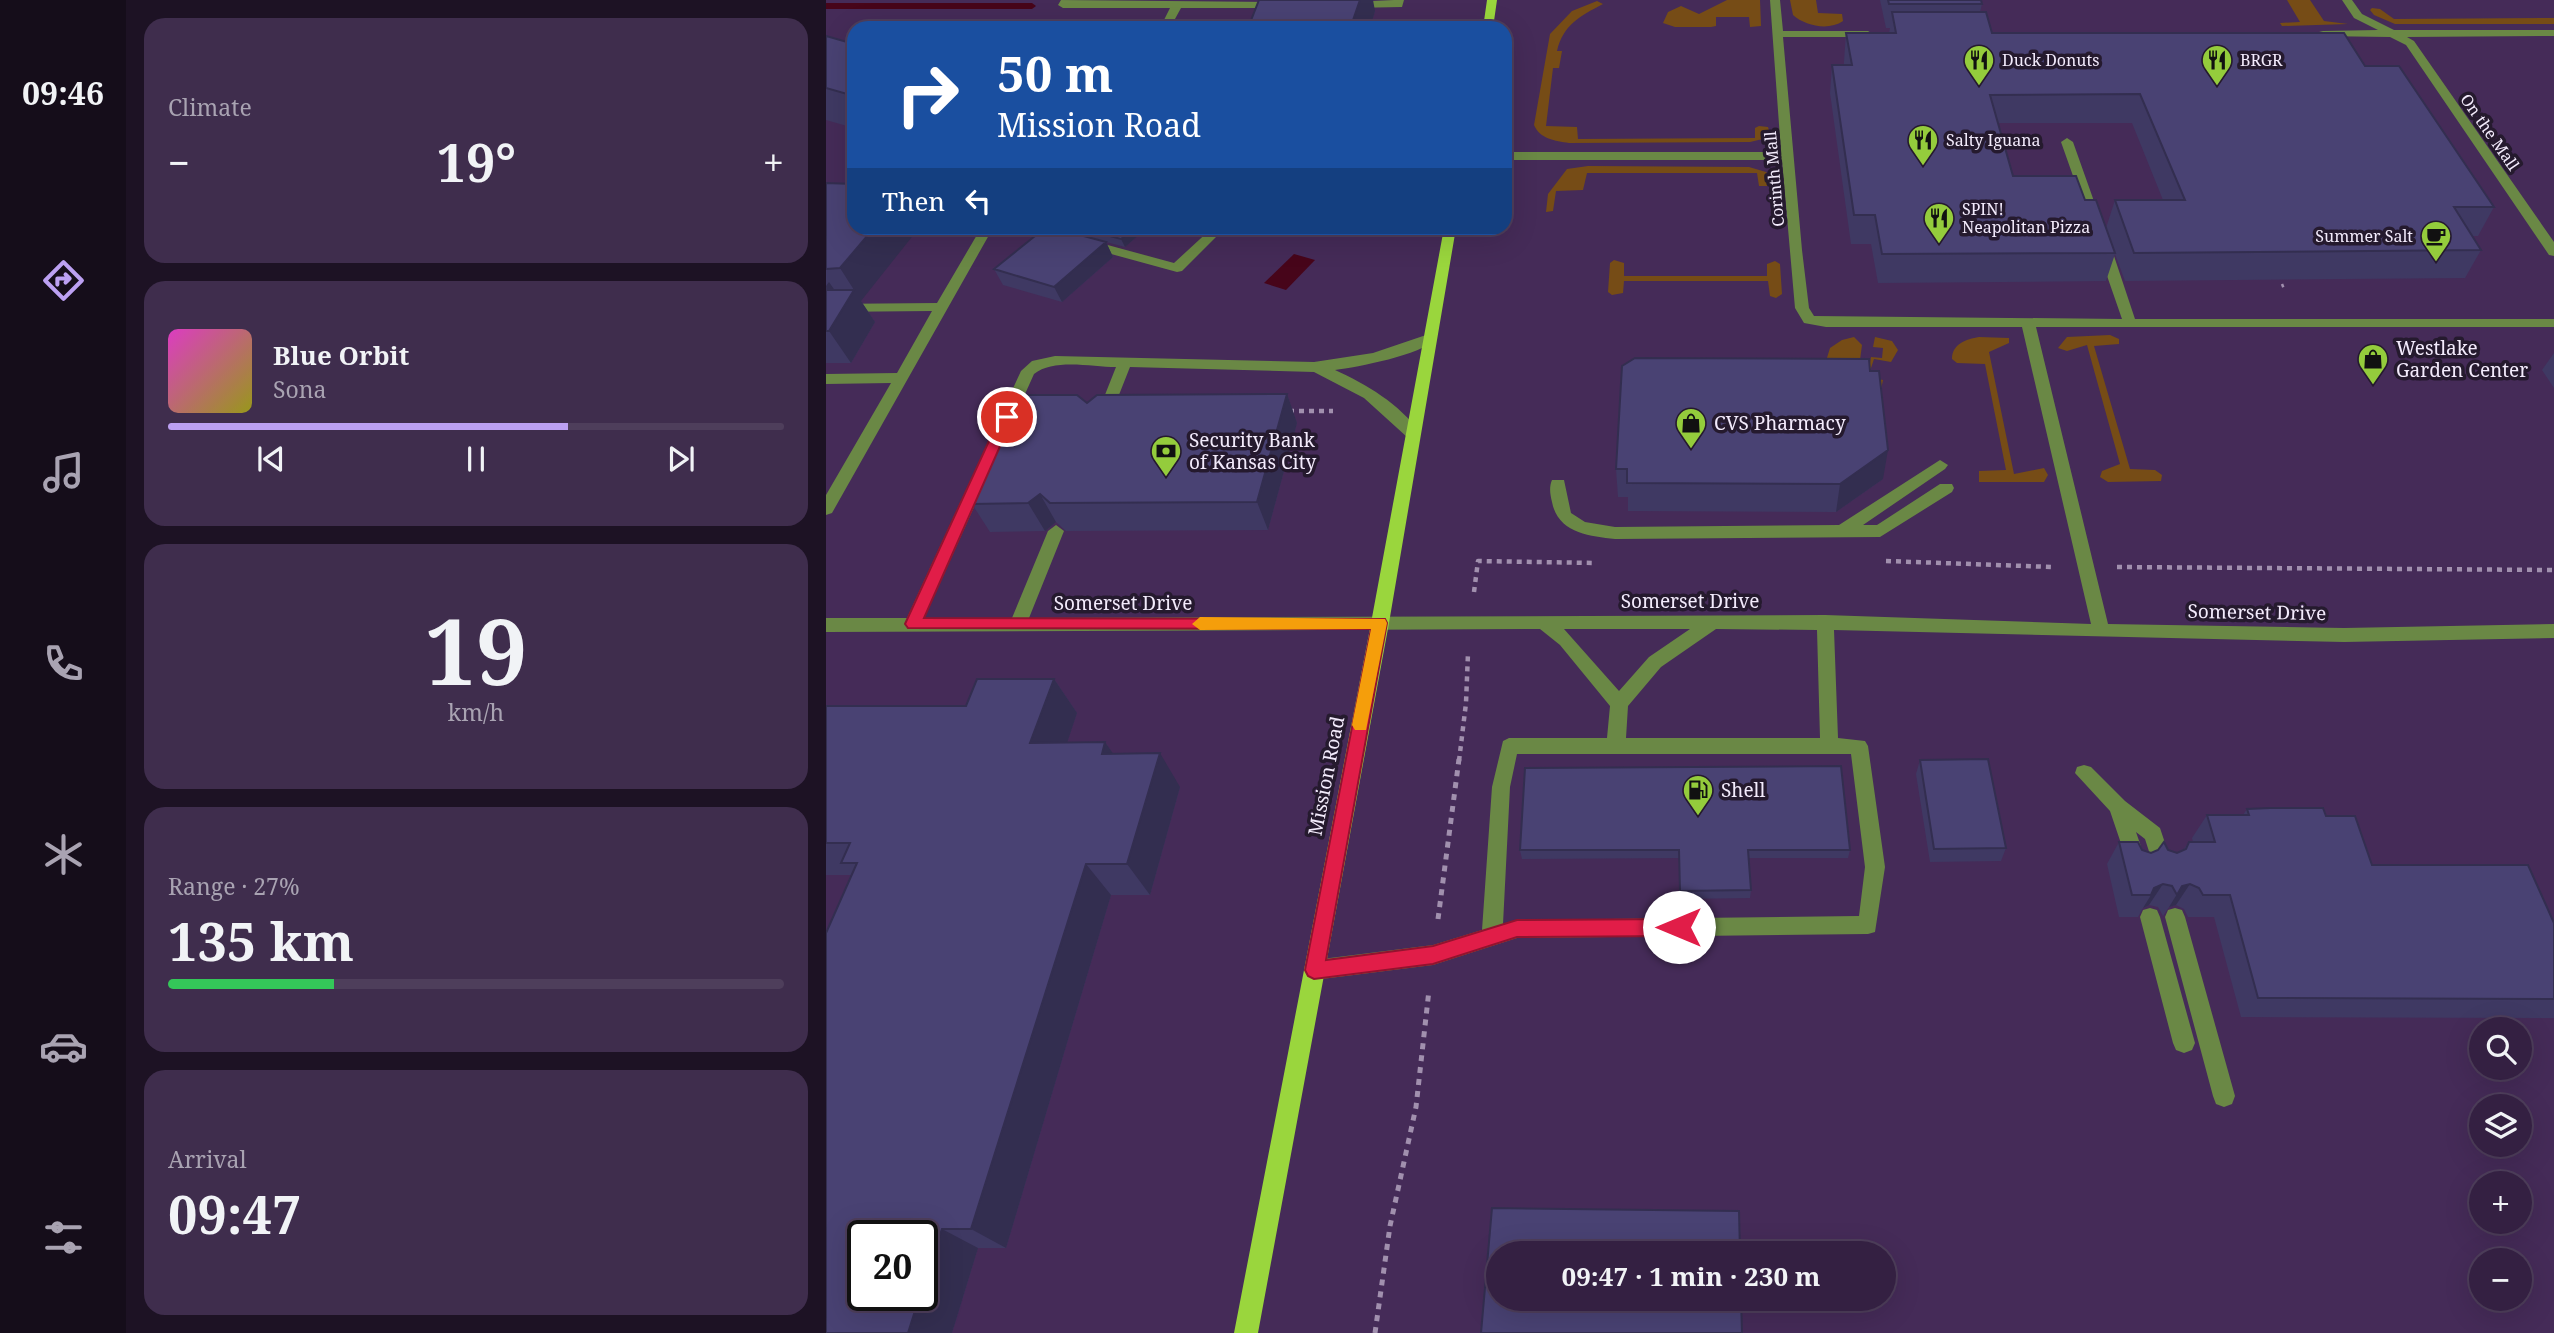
<!DOCTYPE html>
<meta charset="utf-8">
<style>
:root{--surface:#342042;--page:#3f2d4d;--text:#f1f3f6;--muted:#a9a3b2;--line:#4e3e5b;--accent:#bca0f2}
body{margin:0;font-family:"Noto Serif",serif;background:var(--page);color:var(--text);height:100vh;display:flex;flex-direction:column;font-size:26px;white-space:nowrap}
*{box-sizing:border-box;margin:0}
p{font-size:23px;color:var(--muted)}
.icon{flex:none;width:38px;height:38px;fill:none;stroke:currentColor;stroke-width:2;stroke-linecap:round;stroke-linejoin:round}
.map{position:relative;flex:1;overflow:hidden}
.details{display:flex;flex-direction:column;gap:18px;padding:18px;background:#1d1224;width:700px}
.details>*{flex:none}
.banner{position:absolute;left:21px;top:21px;width:665px;height:214px;border-radius:21px;box-shadow:0 7px 28px #0002,0 0 0 2px var(--line);background:#1a4fa0;color:#fff;overflow:hidden}
.controls{position:absolute;left:1643px;top:1017px;display:grid;gap:14px}
.controls a{display:grid;place-items:center;width:63px;height:63px;border-radius:50%;background:var(--surface);box-shadow:0 7px 28px #0002,0 0 0 2px var(--line);font-size:35px}
.speed{position:absolute;left:21px;top:1220px;display:flex;gap:14px;font-size:35px;font-weight:700;text-align:center}
.speed>*{display:grid;place-content:center;width:91px;height:91px;border-radius:50%;background:var(--surface);box-shadow:0 7px 28px #0002,0 0 0 2px var(--line);line-height:1}
.speed .limit{border:4px solid #111;border-radius:10px;background:#fff;color:#111}
.pin{position:absolute;display:grid;place-items:center;width:60px;height:60px;color:#fff;margin:-30px;border:4px solid #fff;border-radius:50%;box-shadow:0 2px 7px #0007}
.me{position:absolute;width:77px;margin:-38px;rotate:270deg;stroke-linejoin:round;filter:drop-shadow(0 0 5px #0008)}
.turn{display:flex;align-items:center;gap:24px;height:147px;padding:0 35px;font-size:32px}
.turn .icon{width:91px;height:91px;stroke-width:2.5}
.turn b{display:block;font-size:49px;line-height:60px}
.then{display:flex;align-items:center;height:66px;padding:0 35px;background:#0003;gap:14px;font-size:26px}
.big{font-size:52px;font-weight:700;line-height:1.1}
.details .widget{flex:1;display:flex;flex-direction:column;justify-content:center;gap:10px;min-width:0;padding:0 24px;border-radius:21px;background:var(--page)}
.details .dial{align-items:center;gap:0}
.dial b{font-size:91px;line-height:1}
.song{display:flex;align-items:center;gap:21px}
.cover{width:84px;height:84px;border-radius:10px;background:linear-gradient(135deg,hsl(310 70% 55%),hsl(60 70% 35%))}
.played{height:7px;border-radius:4px;background:linear-gradient(90deg,var(--accent) 65%,var(--line) 65%)}
.keys{display:flex;justify-content:space-around;direction:ltr}
.heat{display:flex;justify-content:space-between;align-items:center;font-size:38px;direction:ltr}
.charge{height:10px;border-radius:5px;background:linear-gradient(90deg,#34c759 27%,var(--line) 0)}
.trip{position:absolute;left:660px;top:1241px;width:410px;height:70px;border-radius:35px;background:var(--surface);box-shadow:0 7px 28px #0002,0 0 0 2px var(--line);font-weight:700;line-height:70px;text-align:center}
main{display:flex;flex:1;min-height:0}
.dock{display:flex;flex-direction:column;width:126px;justify-content:space-around;align-items:center;background:#150d1a;color:var(--muted)}
.dock .icon{width:49px;height:49px}
.dock .current{color:var(--accent)}
.dock b{font-size:32px;color:var(--text)}
.map>svg:first-child{display:block}
.green{fill:#764c16}
.water{fill:#47051a}
.lines{fill:none;stroke-linecap:round;stroke-linejoin:round}
.stream{fill:#47051a;fill-rule:evenodd}
.path-far2{stroke:#a190ae;stroke-width:2.5;stroke-dasharray:3.5 3.5;stroke-linecap:butt}
.path-far1{stroke:#a190ae;stroke-width:4.5;stroke-dasharray:5 5;stroke-linecap:butt}
.path{stroke:#a190ae;stroke-width:5;stroke-dasharray:6 6;stroke-linecap:butt}
.minor{fill:#6a8845;fill-rule:evenodd}
.major{fill:#9ad63d;fill-rule:evenodd}
.wall{fill:#3f3963;fill-rule:evenodd}
.shaded-wall{fill:#332e50}
.building{fill:#494273;stroke:#332e50;stroke-width:2}
.route{fill:#e11d48;stroke:#92132f;stroke-width:2}
.slow{fill:#f59e0b}
.labels{text-anchor:middle;dominant-baseline:central;stroke-width:7;stroke-linejoin:round;paint-order:stroke}
.far-poi-label{font-size:16px;fill:#f3ebfc;stroke:#251a2e;text-anchor:start}
.far-street-label{font-size:16px;fill:#f3ebfc;stroke:#251a2e}
.poi-label{font-size:19px;fill:#f3ebfc;stroke:#251a2e;text-anchor:start}
.street-label{font-size:19px;fill:#f3ebfc;stroke:#251a2e}
</style>
<main>
<nav class="dock">
<b>09:46</b>
<svg class="icon current" aria-label="directions" viewBox="0 0 24 24"><path d="M12 3l9 9-9 9-9-9zM9 14v-3h6M13 9l2 2-2 2"/></svg>
<svg class="icon" aria-label="music" viewBox="0 0 24 24"><path d="M9 18V5l10-2v13"/><circle cx="6" cy="18" r="3"/><circle cx="16" cy="16" r="3"/></svg>
<svg class="icon" aria-label="phone" viewBox="0 0 24 24"><path d="M5 4h4l2 5-3 2q2 4 5 5l2-3 5 2v4C11 20 4 13 5 4z"/></svg>
<svg class="icon" aria-label="climate" viewBox="0 0 24 24"><path d="M12 3v18M4 7l16 10M4 17L20 7"/></svg>
<svg class="icon" aria-label="car" viewBox="0 0 24 24"><path d="M5 17H2v-5l4-1 3-4h7l3 4 3 1v5h-3M9 17h6M6 11h13"/><circle cx="7" cy="17" r="2"/><circle cx="17" cy="17" r="2"/></svg>
<svg class="icon" aria-label="filters" viewBox="0 0 24 24"><path d="M4 7h16M4 17h16"/><circle cx="9" cy="7" r="2"/><circle cx="15" cy="17" r="2"/></svg>
</nav>
<section class="details">
<div class="widget"><p>Climate</p>
<div class="heat"><a>−</a><b class="big">19°</b><a>+</a></div>
</div>
<div class="widget">
<div class="song"><i class="cover"></i><div><b>Blue Orbit</b><p>Sona</p></div></div>
<div class="played"></div>
<div class="keys"><svg class="icon" aria-label="previous" viewBox="0 0 24 24"><path d="M18 5L8 12l10 7zM5 5v14"/></svg><svg class="icon" aria-label="pause" viewBox="0 0 24 24"><path d="M8 5v14M16 5v14"/></svg><svg class="icon" aria-label="next" viewBox="0 0 24 24"><path d="M6 5l10 7-10 7zM19 5v14"/></svg></div>
</div>
<div class="widget dial"><b>19</b><p>km/h</p></div>
<div class="widget"><p>Range · 27%</p><b class="big">135 km</b><div class="charge"></div></div>
<div class="widget"><p>Arrival</p><b class="big">09:47</b></div>
</section>
<div class="map">
<svg width="1728" height="1333" viewBox="0 0 1728 1333">
<rect width="100%" height="100%" fill="#452b58"/>
<path class="green" d="M901 0H934L935 26 924 27 923 17H890V26L885 27H849L837 23 842 12 855 6 873 14Z
M964 0H990L992 13 1016 14 1017 21C1003 31 979 26 967 15Z
M1461 0H1484L1498 21 1522 24 1456 26 1454 23 1474 22Z
M771 1 777 4C754 16 737 25 731 51H736L733 68H727L720 126 751 127 752 139 929 138V128L933 126 942 127 945 137 924 142 743 143C729 141 714 139 708 125L724 34 746 11Z
M1546 8 1554 9 1568 19 1728 18V24H1569L1548 15 1544 10Z
M762 166 923 167 940 172 948 182 943 186H933L931 173H761L757 190 730 191 727 211 720 212 722 194 741 169Z
M788 260 798 263V276H941V264L949 261 954 264 956 294 950 298 944 296 942 281H798L797 293 786 295 782 292 784 263Z
M1284 335 1293 339V344L1268 346 1304 469 1329 470 1336 475 1335 481 1282 482 1274 477 1276 471 1294 464 1261 345 1241 351 1232 348 1241 337Z
M1028 337 1036 345 1034 360 1000 361 1004 348 1016 340Z
M1049 337 1066 341 1072 350 1065 362 1048 359 1042 377 1057 380 1054 394 1048 399H1040L1039 388H1033L1043 369 1045 357 1056 358 1057 348 1047 347Z
M1153 337 1183 338V343L1163 352 1188 474 1218 468 1222 475 1218 482H1153V471L1180 470 1159 364 1131 363 1126 359C1126 344 1140 339 1153 337Z"/>
<path class="water" d="M468 254 489 260 460 290 438 283Z"/>
<g class="lines">
<path class="stream" d="M0 3H206L210 6 206 9H0Z"/>
<path class="path-far2" d="M1456 284 1458 289"/>
<path class="path-far1" d="M463 411H507
M1060 561 1227 567
M1291 567 1728 570
M648 592 652 561 769 563
M633 761 640 703 642 653"/>
<path class="path" d="M612 919 633 759
M549 1333 564 1226 590 1107 603 990"/>
<path class="minor" d="M235 0 455 2 460 5 455 8H355L344 28H334L344 8H237L232 5Z
M568 0H578L576 7 525 8 520 5 525 2Z
M944 0H954L957 31H1042L1047 34 1042 37H957L976 250 983 308 988 316 1296 319 1271 247 1278 243 1285 247 1309 319H1728V327H1210L1282 624 1518 628 1728 624V638L1518 642 1008 630 1012 738 1039 741 1042 746 1059 867 1049 932 1042 934 691 938 607 965 488 980 481 977 478 970 481 963 488 960 607 945 656 930 666 787 677 741 683 738H781L784 706 734 645 714 629 0 632V618H81L195 371 206 361 229 356 488 362 547 353 603 334 610 339C595 355 532 367 509 370 540 384 574 404 594 433L586 438 581 437 538 398 488 372 304 367 285 415 278 420 271 415 290 367C266 367 228 358 208 374L98 618H186L222 531 230 525 238 531 203 618 999 615 1265 624 1196 327H1000L978 323 969 308 956 160H679V152H955ZM738 629H864L823 657 793 691ZM890 629 991 630 994 738H800L802 706 835 667ZM691 754H1025L1039 867 1033 916 691 920 677 924 684 787Z
M1516 0H1526L1536 14 1568 30H1728V36L1581 37 1588 41 1728 242V256L1723 255 1580 45 1564 37 1493 36V32L1497 31 1552 30 1528 18Z
M1241 138 1247 142 1275 221 1274 224H1264L1263 221 1235 142Z
M155 228H167L6 513 0 515V495L65 383 0 384V374L71 373 106 311 0 312V304L111 303Z
M200 228H219L348 263 386 228H399L356 271 351 272 201 231Z
M1114 460 1122 465 1119 469 1037 525H1051L1114 484H1126L1128 488 1126 492 1054 537 789 539C763 536 732 533 726 502 724 494 723 487 726 480H738L745 513 759 522 789 527 1013 525Z
M1258 765 1265 767 1299 801 1334 828 1346 864 1343 870 1336 873 1329 870 1319 839 1310 832 1321 864 1318 870 1311 873 1304 870 1284 811 1249 773 1251 767Z
M1324 908 1331 910 1334 917 1369 1043 1366 1050 1358 1053 1350 1050 1347 1043 1314 917 1317 910Z
M1349 908 1356 910 1359 917 1409 1096 1406 1104 1398 1107 1390 1104 1387 1096 1339 917 1342 910Z"/>
<path class="major" d="M661 0H671L667 28H657Z
M618 228H630L563 623 432 1333H408L545 623Z"/>
</g>
<path class="wall" d="M1054 0H1155L1156 4 1154 12 1166 33 1539 66 1668 207 1652 236H1646L1655 250 1639 278 1299 281 1289 254 1280 281 1052 283 1045 244H1025L1004 93 1006 65H1018V61L1020 33H1063L1064 28H1060ZM1172 123H1306L1337 200H1289L1280 228 1259 200 1187 176Z
M549 11 544 28H425L424 23Z
M0 36 28 44V128L0 120Z
M0 183 35 301 49 322 25 363H0Z
M239 228H313L315 233 299 247 280 242 287 257 236 302 177 285 168 269 240 231Z
M1728 353V388L1716 370Z
M461 394 471 423 442 530 240 531 230 522 219 531 164 532 146 504 261 403Z
M790 469 1057 479 1010 512 802 511V497H792Z
M228 679 251 713 241 742H279L287 754 354 787 324 895H285L180 1248H152L126 1333 26 875H0V706H140Z
M1094 760 1180 848 1175 861 1104 862 1090 774Z
M1421 809 1500 816 1546 865 1728 923V1018L1415 1017 1388 917H1362L1358 909 1350 905 1343 907 1337 916 1332 907 1323 905 1317 908 1312 917H1293L1281 864 1293 842 1325 853 1342 850 1351 853 1357 850 1363 842H1367L1366 838 1381 815H1417Z
M694 850H1024L1022 858H923L925 890 924 898 854 899V858L696 859Z"/>
<path class="shaded-wall" d="M534 0H547L549 11 544 28H527L526 23Z
M48 228H93L35 301 49 322 25 363 3 331 0 286 3 282 19 305 28 290 14 268Z
M308 228H313L315 233 299 247 295 239Z
M280 242 287 257 236 302 228 287Z
M461 394 471 423 442 530 431 502Z
M1062 450 1057 479 1010 512 1014 484Z
M214 494 230 522 219 531 202 503Z
M228 679 251 713 230 776 204 743Z
M279 742 302 775 276 754Z
M334 753 354 787 324 895 301 864Z
M260 864 285 895 180 1248 145 1229Z
M1337 884 1323 905 1317 908 1325 895 1328 888Z
M1364 884 1350 905 1343 907 1356 886Z
M116 1229 152 1248 126 1333H82L94 1295H96V1288Z"/>
<path class="building" d="M433 0H534L526 23H424Z
M1062 0H1155L1156 4H1063Z
M1066 12H1160L1166 33H1518L1539 66H1573L1668 207H1628L1655 250 1308 253 1289 200H1359L1314 94 1164 95 1187 176H1250L1259 200H1270L1289 253 1056 254 1049 215H1028L1006 65H1026L1020 33H1070Z
M0 36 28 44V96L0 88Z
M0 183 28 184V228H48L14 268 0 269Z
M219 228H228L280 242 228 287 168 269Z
M253 228H308L295 239Z
M0 290H28L3 331H0Z
M809 358 1043 359 1044 371H1053L1062 450 1014 484 801 483V469H790L796 366Z
M461 394 431 502 224 503 214 494 202 503 146 504 197 395H251L261 403 271 395Z
M151 679H228L204 743 279 742 276 754 334 753 301 864H260L145 1229H116L96 1288V1236H37V1295H94L82 1333H0V933L31 863H15L24 843H0V706H140Z
M1162 759 1180 848 1108 849 1094 760Z
M1015 766 1024 850H922L925 890 854 891 853 850H694L699 768Z
M1444 808H1497L1500 816H1529L1546 865H1702L1728 923V999L1432 998 1404 895H1377L1373 888 1364 884 1356 886 1351 895 1346 886 1337 884 1328 888 1325 895H1306L1293 842H1312L1316 850 1325 853 1332 850 1338 842 1342 850 1351 853 1360 849 1363 842H1389L1381 815H1423L1421 809Z
M666 1208 913 1211 914 1253H672V1298H915L916 1333H655Z"/>
<path class="route" d="M181 412 187 417 98 618 559 619 561 623 500 960 607 946 691 920 853 919 859 921 862 927 859 933 853 936 691 937 607 964 488 979 482 976 479 970 545 629 82 628 79 624 174 417Z"/>
<path class="slow" d="M374 617 559 619 561 623 540 730H529L526 725 545 629 374 630 366 624Z"/>
<defs>
<g id="restaurant-pin" transform="scale(1.575)"><path d="M0 17L-7.5 6A9.5 9.5 0 1 1 7.5 6Z" fill="#94cc3c" stroke="#251a2e"/><path d="M-5-6h1v4h1v-4h1v4h1v-4h1v5L-1.5 .5V6h-2V.5L-5-1ZM5-6V6H3V1.5H1.5Q1.5-4 5-6Z" fill="#111"/></g>
<g id="cafe-pin" transform="scale(1.575)"><path d="M0 17L-7.5 6A9.5 9.5 0 1 1 7.5 6Z" fill="#94cc3c" stroke="#251a2e"/><path d="M-5.5-4.5H6V0H3Q3 3.5 0 3.5H-2.5Q-5.5 3.5-5.5 0ZM3-3.2v2h1.7v-2ZM-6 4.5H4V6H-6Z" fill="#111"/></g>
<g id="shop-pin" transform="scale(1.575)"><path d="M0 17L-7.5 6A9.5 9.5 0 1 1 7.5 6Z" fill="#94cc3c" stroke="#251a2e"/><path d="M-5-2.5h2.3a2.7 3.5 0 0 1 5.4 0H5L5.5 6h-11ZM-1.5-2.5h3a1.5 2.3 0 0 0-3 0Z" fill="#111"/></g>
<g id="bank-pin" transform="scale(1.575)"><path d="M0 17L-7.5 6A9.5 9.5 0 1 1 7.5 6Z" fill="#94cc3c" stroke="#251a2e"/><path d="M-6-4H6V4H-6ZM0-2.3a2.3 2.3 0 1 0 0 4.6a2.3 2.3 0 1 0 0-4.6Z" fill="#111"/></g>
<g id="fuel-pin" transform="scale(1.575)"><path d="M0 17L-7.5 6A9.5 9.5 0 1 1 7.5 6Z" fill="#94cc3c" stroke="#251a2e"/><path d="M-5.5-6h7V0h2V4h1.3V-2.5L3-4.5l.8-.8L6-3V5H2.5V1h-1V6h-7ZM-4.2-4.7v3.2H.2V-4.7Z" fill="#111"/></g>
</defs>
<g fill-rule="evenodd">
<use href="#restaurant-pin" x="1153" y="60"/>
<use href="#restaurant-pin" x="1391" y="60"/>
<use href="#restaurant-pin" x="1097" y="140"/>
<use href="#restaurant-pin" x="1113" y="218"/>
<use href="#cafe-pin" x="1610" y="236"/>
<use href="#shop-pin" x="1547" y="359"/>
<use href="#shop-pin" x="865" y="423"/>
<use href="#bank-pin" x="340" y="451"/>
<use href="#fuel-pin" x="872" y="790"/>
</g>
<g class="labels">
<g class="far-poi-label">
<text x="1176" y="60">Duck Donuts</text>
<text x="1414" y="60">BRGR</text>
<text x="1120" y="140">Salty Iguana</text>
<text x="1136" y="209">SPIN!<tspan x="1136" dy="18">Neapolitan Pizza</tspan></text>
<text x="1587" y="236" text-anchor="end">Summer Salt</text>
</g>
<g class="far-street-label">
<text transform="translate(1664 132) rotate(55)">On the Mall</text>
<text transform="translate(948 179) rotate(-95)">Corinth Mall</text>
</g>
<g class="poi-label">
<text x="1570" y="348">Westlake<tspan x="1570" dy="22">Garden Center</tspan></text>
<text x="888" y="423">CVS Pharmacy</text>
<text x="363" y="440">Security Bank<tspan x="363" dy="22">of Kansas City</tspan></text>
<text x="895" y="790">Shell</text>
</g>
<g class="street-label">
<text x="864" y="601">Somerset Drive</text>
<text x="297" y="603">Somerset Drive</text>
<text transform="translate(1431 612) rotate(1)">Somerset Drive</text>
<text transform="translate(500 776) rotate(-79)">Mission Road</text>
</g>
</g>
</svg>
<div class="controls">
<a><svg class="icon" aria-label="search" viewBox="0 0 24 24"><circle cx="10" cy="10" r="6"/><path d="M15 15l6 6"/></svg></a>
<a><svg class="icon" aria-label="layers" viewBox="0 0 24 24"><path d="M12 4l9 5-9 5-9-5zM3 14l9 5 9-5"/></svg></a>
<a>+</a>
<a>−</a>
</div>
<div class="speed"><div class="limit">20</div></div>
<div class="pin" style="left:181px;top:417px;background:#d93025"><svg class="icon" aria-label="arrive" viewBox="0 0 24 24"><path d="M6 21V4h12l-3 4 3 4H6"/></svg></div>
<svg class="me" style="left:853px;top:927px" viewBox="-20 -20 40 40"><circle r="19" fill="#fff"/><path d="M0-13L10 11 0 6-10 11z" fill="#e11d48"/></svg>
<div class="trip">09:47 · 1 min · 230 m</div>
<div class="banner">
<div class="turn"><svg class="icon" aria-label="right" viewBox="0 0 24 24"><path d="M7 20v-9h11M14 6l5 5-5 5"/></svg><div><b>50 m</b>Mission Road</div></div>
<div class="then">Then<svg class="icon" aria-label="left" viewBox="0 0 24 24"><path d="M17 20v-9H6M10 6l-5 5 5 5"/></svg></div>
</div>
</div>
</main>
